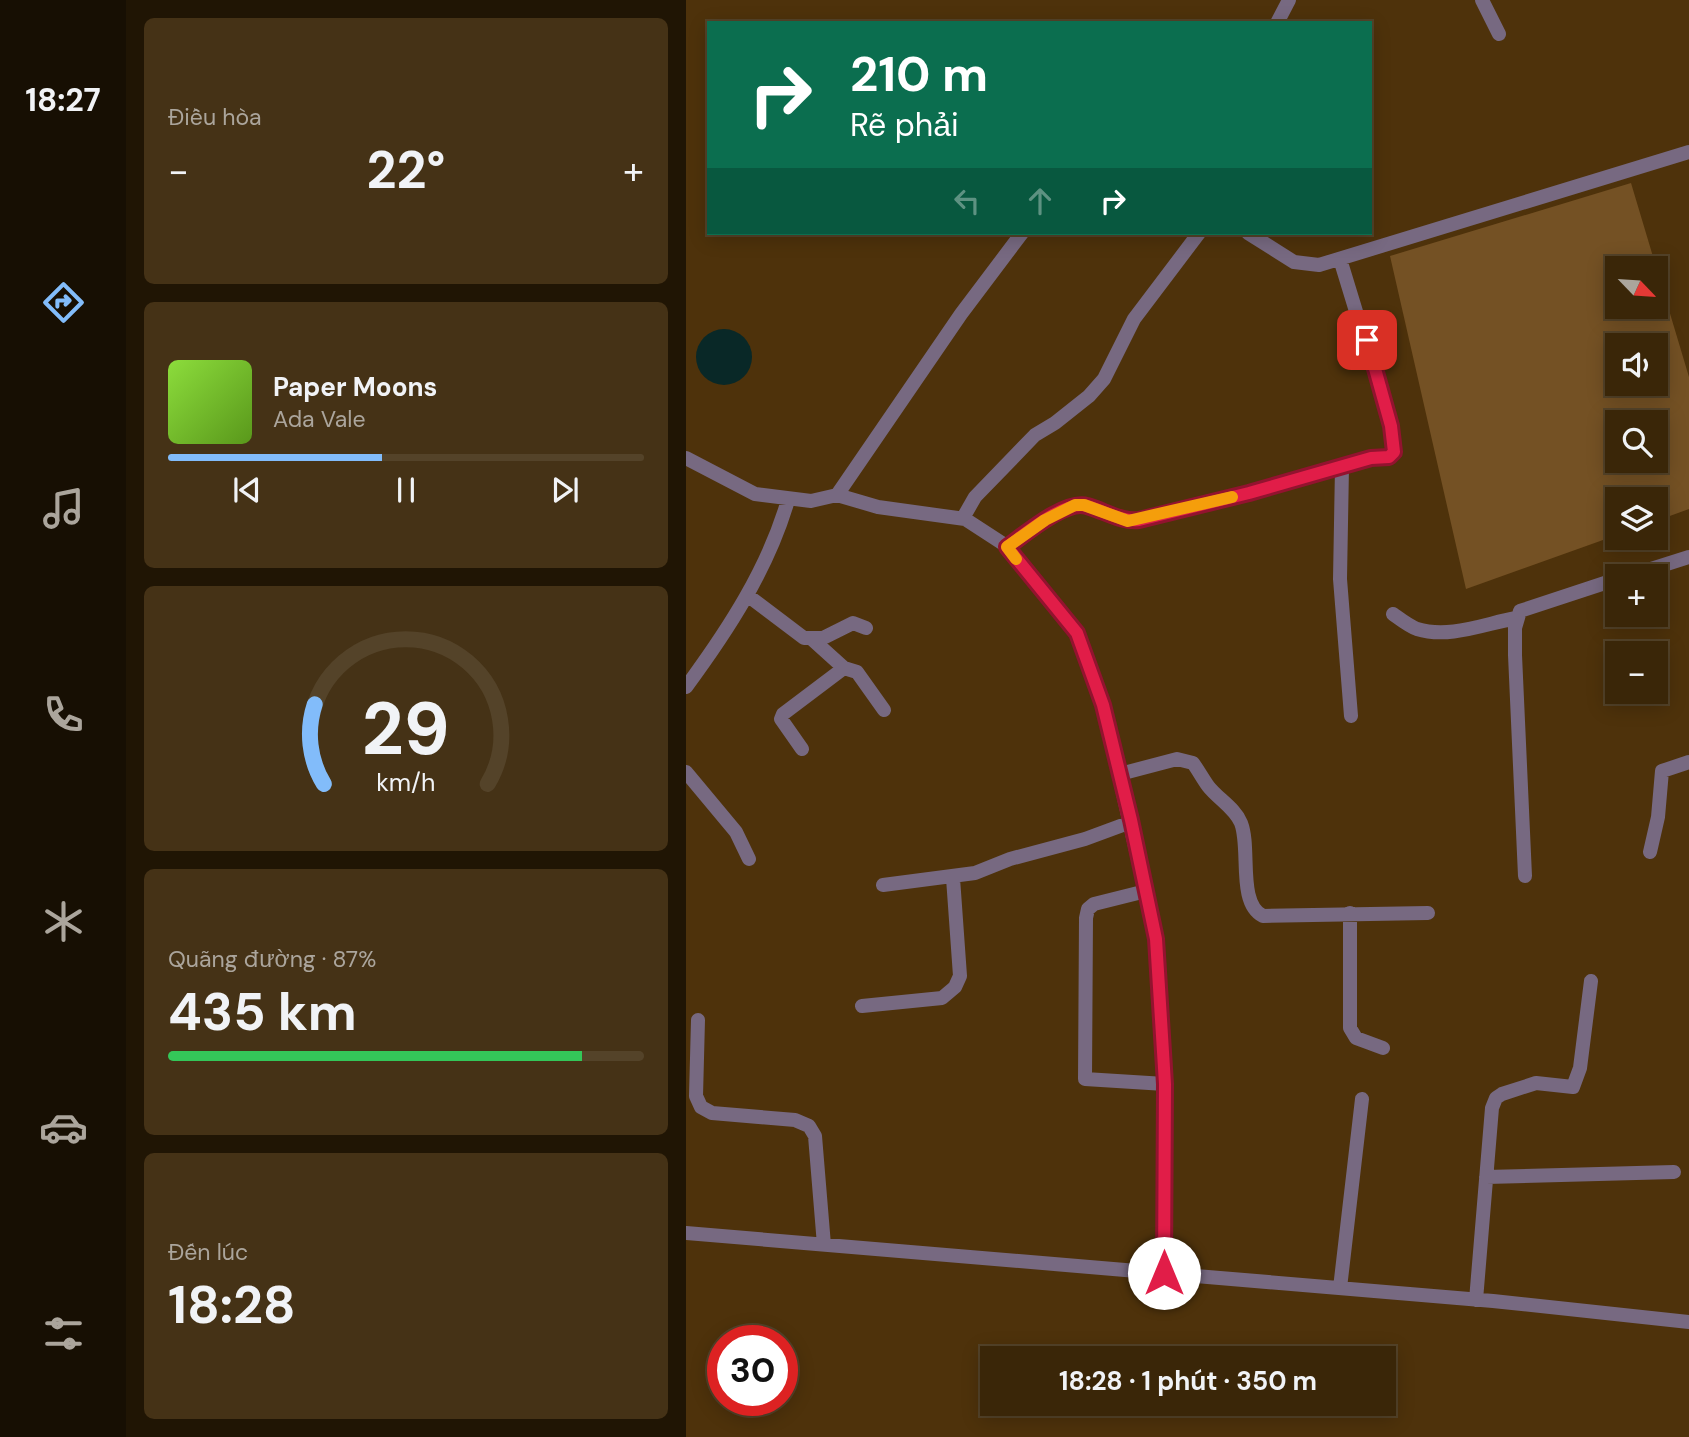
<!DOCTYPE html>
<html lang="vi">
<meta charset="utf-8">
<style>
:root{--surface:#3a2608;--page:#453216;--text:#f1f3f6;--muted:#aba59c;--line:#544329;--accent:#82bcfa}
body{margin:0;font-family:"DM Sans",sans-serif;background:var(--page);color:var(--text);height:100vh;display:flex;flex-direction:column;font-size:26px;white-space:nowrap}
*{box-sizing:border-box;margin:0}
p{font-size:23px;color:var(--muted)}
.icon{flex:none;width:38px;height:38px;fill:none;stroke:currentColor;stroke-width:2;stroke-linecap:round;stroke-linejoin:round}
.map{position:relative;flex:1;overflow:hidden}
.side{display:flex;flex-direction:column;gap:18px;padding:18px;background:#201504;width:560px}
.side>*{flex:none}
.guide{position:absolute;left:21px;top:21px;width:665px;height:214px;border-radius:0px;box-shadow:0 4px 18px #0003,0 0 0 2px var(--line);background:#0b6e4f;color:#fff;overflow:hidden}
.needle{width:46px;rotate:115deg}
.tools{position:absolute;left:919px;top:256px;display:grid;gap:14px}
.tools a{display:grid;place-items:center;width:63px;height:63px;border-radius:0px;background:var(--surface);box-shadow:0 4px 18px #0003,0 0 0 2px var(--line);font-size:35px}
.speed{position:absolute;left:21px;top:1325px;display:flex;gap:14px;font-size:35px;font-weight:700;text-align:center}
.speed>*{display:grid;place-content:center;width:91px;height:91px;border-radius:50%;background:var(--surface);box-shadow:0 4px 18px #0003,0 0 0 2px var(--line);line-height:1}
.speed .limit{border:10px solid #d22;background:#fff;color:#111}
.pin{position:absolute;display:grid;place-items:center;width:60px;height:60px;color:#fff;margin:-30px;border-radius:14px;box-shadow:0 4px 10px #0006}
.me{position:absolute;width:77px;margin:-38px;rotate:0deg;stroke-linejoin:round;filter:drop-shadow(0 0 5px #0008)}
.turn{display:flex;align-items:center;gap:24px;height:147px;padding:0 28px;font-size:32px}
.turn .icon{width:91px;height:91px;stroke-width:2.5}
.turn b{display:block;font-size:49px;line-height:60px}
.lanes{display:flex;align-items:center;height:66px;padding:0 28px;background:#0003;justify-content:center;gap:35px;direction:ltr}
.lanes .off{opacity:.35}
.big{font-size:52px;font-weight:700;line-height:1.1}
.side .widget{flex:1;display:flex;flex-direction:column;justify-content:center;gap:10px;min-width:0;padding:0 24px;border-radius:10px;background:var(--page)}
.side .dial{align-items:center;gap:0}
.dial svg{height:182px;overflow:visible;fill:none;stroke:var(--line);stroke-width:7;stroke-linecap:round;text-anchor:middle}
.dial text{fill:var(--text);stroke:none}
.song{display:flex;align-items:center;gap:21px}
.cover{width:84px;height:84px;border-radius:10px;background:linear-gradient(135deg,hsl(90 70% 55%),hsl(90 70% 35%))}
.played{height:7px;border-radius:4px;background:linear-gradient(90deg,var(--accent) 45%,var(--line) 45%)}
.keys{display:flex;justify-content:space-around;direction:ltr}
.heat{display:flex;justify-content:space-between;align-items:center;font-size:38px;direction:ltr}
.charge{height:10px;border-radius:5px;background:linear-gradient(90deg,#34c759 87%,var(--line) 0)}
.trip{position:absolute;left:294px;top:1346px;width:416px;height:70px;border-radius:0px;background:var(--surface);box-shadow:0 4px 18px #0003,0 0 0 2px var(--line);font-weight:700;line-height:70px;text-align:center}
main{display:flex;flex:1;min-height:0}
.tab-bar{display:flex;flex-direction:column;width:126px;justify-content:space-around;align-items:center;background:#170f03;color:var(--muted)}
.tab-bar .icon{width:49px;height:49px}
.tab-bar .active{color:var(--accent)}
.tab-bar b{font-size:32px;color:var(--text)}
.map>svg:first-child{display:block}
.green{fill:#745124;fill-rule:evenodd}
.water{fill:#092827}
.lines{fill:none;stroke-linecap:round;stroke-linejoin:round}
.street{stroke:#776981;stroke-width:14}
.route-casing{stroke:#92132f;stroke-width:18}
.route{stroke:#e11d48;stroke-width:12}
.slow{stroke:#f59e0b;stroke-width:12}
</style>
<main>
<nav class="tab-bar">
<b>18:27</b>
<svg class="icon active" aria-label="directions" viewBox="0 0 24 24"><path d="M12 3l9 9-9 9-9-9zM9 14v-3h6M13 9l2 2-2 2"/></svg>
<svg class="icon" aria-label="music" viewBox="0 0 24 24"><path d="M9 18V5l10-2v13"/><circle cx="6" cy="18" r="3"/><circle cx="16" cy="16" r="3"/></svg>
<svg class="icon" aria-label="phone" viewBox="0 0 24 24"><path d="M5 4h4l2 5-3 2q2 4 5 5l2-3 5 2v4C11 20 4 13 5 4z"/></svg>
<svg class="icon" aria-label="climate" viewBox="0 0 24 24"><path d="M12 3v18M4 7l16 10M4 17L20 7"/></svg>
<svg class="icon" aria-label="car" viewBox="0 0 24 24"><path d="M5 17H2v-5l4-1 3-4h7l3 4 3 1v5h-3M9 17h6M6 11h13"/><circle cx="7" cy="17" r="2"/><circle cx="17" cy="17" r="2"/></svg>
<svg class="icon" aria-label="filters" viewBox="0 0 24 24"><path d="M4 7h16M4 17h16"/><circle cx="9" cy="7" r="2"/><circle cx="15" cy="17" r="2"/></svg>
</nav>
<section class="side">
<div class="widget"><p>Điều hòa</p>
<div class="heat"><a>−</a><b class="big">22°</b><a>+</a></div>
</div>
<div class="widget">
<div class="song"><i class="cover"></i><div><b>Paper Moons</b><p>Ada Vale</p></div></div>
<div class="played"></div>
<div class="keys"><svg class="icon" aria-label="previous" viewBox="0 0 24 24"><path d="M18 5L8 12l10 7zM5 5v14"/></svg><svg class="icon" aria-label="pause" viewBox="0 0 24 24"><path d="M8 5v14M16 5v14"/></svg><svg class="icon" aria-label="next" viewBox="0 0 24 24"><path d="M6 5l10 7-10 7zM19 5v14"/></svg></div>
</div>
<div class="widget dial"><svg viewBox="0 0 100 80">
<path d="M14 69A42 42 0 1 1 86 69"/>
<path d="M14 69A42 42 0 0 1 10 34" stroke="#82bcfa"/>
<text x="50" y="56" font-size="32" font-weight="700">29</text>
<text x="50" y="72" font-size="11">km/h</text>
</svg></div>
<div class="widget"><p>Quãng đường · 87%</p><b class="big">435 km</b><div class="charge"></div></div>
<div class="widget"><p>Đến lúc</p><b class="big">18:28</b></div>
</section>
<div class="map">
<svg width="1003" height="1437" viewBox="0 0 1003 1437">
<rect width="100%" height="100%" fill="#4e320b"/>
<path class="green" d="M945 183 1003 377V509L970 521V499H931V535L780 589 704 256ZM931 268H970V306H931ZM931 345H970V383H931ZM931 422H970V460H931Z"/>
<path class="water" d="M10 357a28 28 0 1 1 56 0a28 28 0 1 1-56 0Z"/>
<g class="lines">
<path class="street" d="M796 0 813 34
M591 23 603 0
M562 233 608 262 633 265 1003 152
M0 458 69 494 125 501 151 495 192 507 279 519 319 545 391 633 417 705 470 939 479 1084 478 1273
M656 467 654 579 665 716
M151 495 275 314 336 233
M277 518 289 497 349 435 369 423 403 396 418 379 448 319 513 233
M321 547C338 535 380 499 401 506 419 511 435 522 453 520L563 493 686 458 703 457 708 452 705 426 654 259
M943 576 1003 557
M61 595 118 638H137L167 623 180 628
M707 614C714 619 723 626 731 629 763 639 798 624 830 618
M127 640 158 668 171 672 198 710
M0 687C42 630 82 569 102 500
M116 749 95 719 97 714 158 668
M0 772 50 832 63 859
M434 774 491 759 507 763C512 770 517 779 522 786 532 799 549 808 555 823 565 849 551 903 577 916L742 913
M964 852 972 817 976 771 1003 762
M839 876 829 655V628L834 611 931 579
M197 885 289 873 324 859 399 839 445 822
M460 891 408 904 402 909 400 918 399 1079 479 1084
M664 913V1028L670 1038 697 1048
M176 1006 256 998 269 987 274 976 267 878
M12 1020 10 1096 15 1107 26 1113 109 1120 123 1126 129 1136 138 1245
M800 1177 988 1172
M0 1233 807 1301 1003 1322
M654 1288 676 1099
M790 1300 806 1108 810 1098 816 1094 850 1083 887 1087 894 1068 905 981"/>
</g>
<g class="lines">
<g class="route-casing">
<path id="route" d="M478 1273 479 1084 470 939 445 820 417 705 391 633 321 547C338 535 380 499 401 506 419 511 435 522 453 520L563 493 685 458 703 457 708 452 705 426 681 340"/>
</g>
<use href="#route" class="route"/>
<path class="slow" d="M330 559 321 547 359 520 389 505H398L442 521 546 497"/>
</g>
</svg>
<div class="tools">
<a><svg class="needle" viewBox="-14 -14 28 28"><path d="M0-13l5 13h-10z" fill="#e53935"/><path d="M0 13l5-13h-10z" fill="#aba59c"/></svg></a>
<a><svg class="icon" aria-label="sound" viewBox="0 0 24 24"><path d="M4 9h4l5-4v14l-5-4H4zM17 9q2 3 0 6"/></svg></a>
<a><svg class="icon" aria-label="search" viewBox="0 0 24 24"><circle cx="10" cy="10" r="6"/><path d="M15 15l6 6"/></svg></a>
<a><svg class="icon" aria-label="layers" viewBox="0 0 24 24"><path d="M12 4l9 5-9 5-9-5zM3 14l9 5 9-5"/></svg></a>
<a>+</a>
<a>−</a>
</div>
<div class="speed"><div class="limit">30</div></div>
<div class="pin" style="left:681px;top:340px;background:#d93025"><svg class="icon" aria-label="arrive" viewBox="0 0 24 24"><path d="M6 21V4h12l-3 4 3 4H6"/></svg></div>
<svg class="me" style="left:478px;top:1273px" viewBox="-20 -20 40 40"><circle r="19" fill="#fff"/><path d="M0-13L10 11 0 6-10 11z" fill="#e11d48"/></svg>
<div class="trip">18:28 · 1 phút · 350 m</div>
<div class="guide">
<div class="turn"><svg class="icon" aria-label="right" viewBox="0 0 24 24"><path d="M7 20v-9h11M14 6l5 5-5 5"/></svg><div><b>210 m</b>Rẽ phải</div></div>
<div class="lanes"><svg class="icon off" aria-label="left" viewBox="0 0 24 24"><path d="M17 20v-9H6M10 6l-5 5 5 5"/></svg><svg class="icon off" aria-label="ahead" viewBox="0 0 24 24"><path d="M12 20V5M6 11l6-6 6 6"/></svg><svg class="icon" aria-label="right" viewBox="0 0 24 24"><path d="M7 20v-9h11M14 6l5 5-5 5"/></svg></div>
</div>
</div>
</main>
